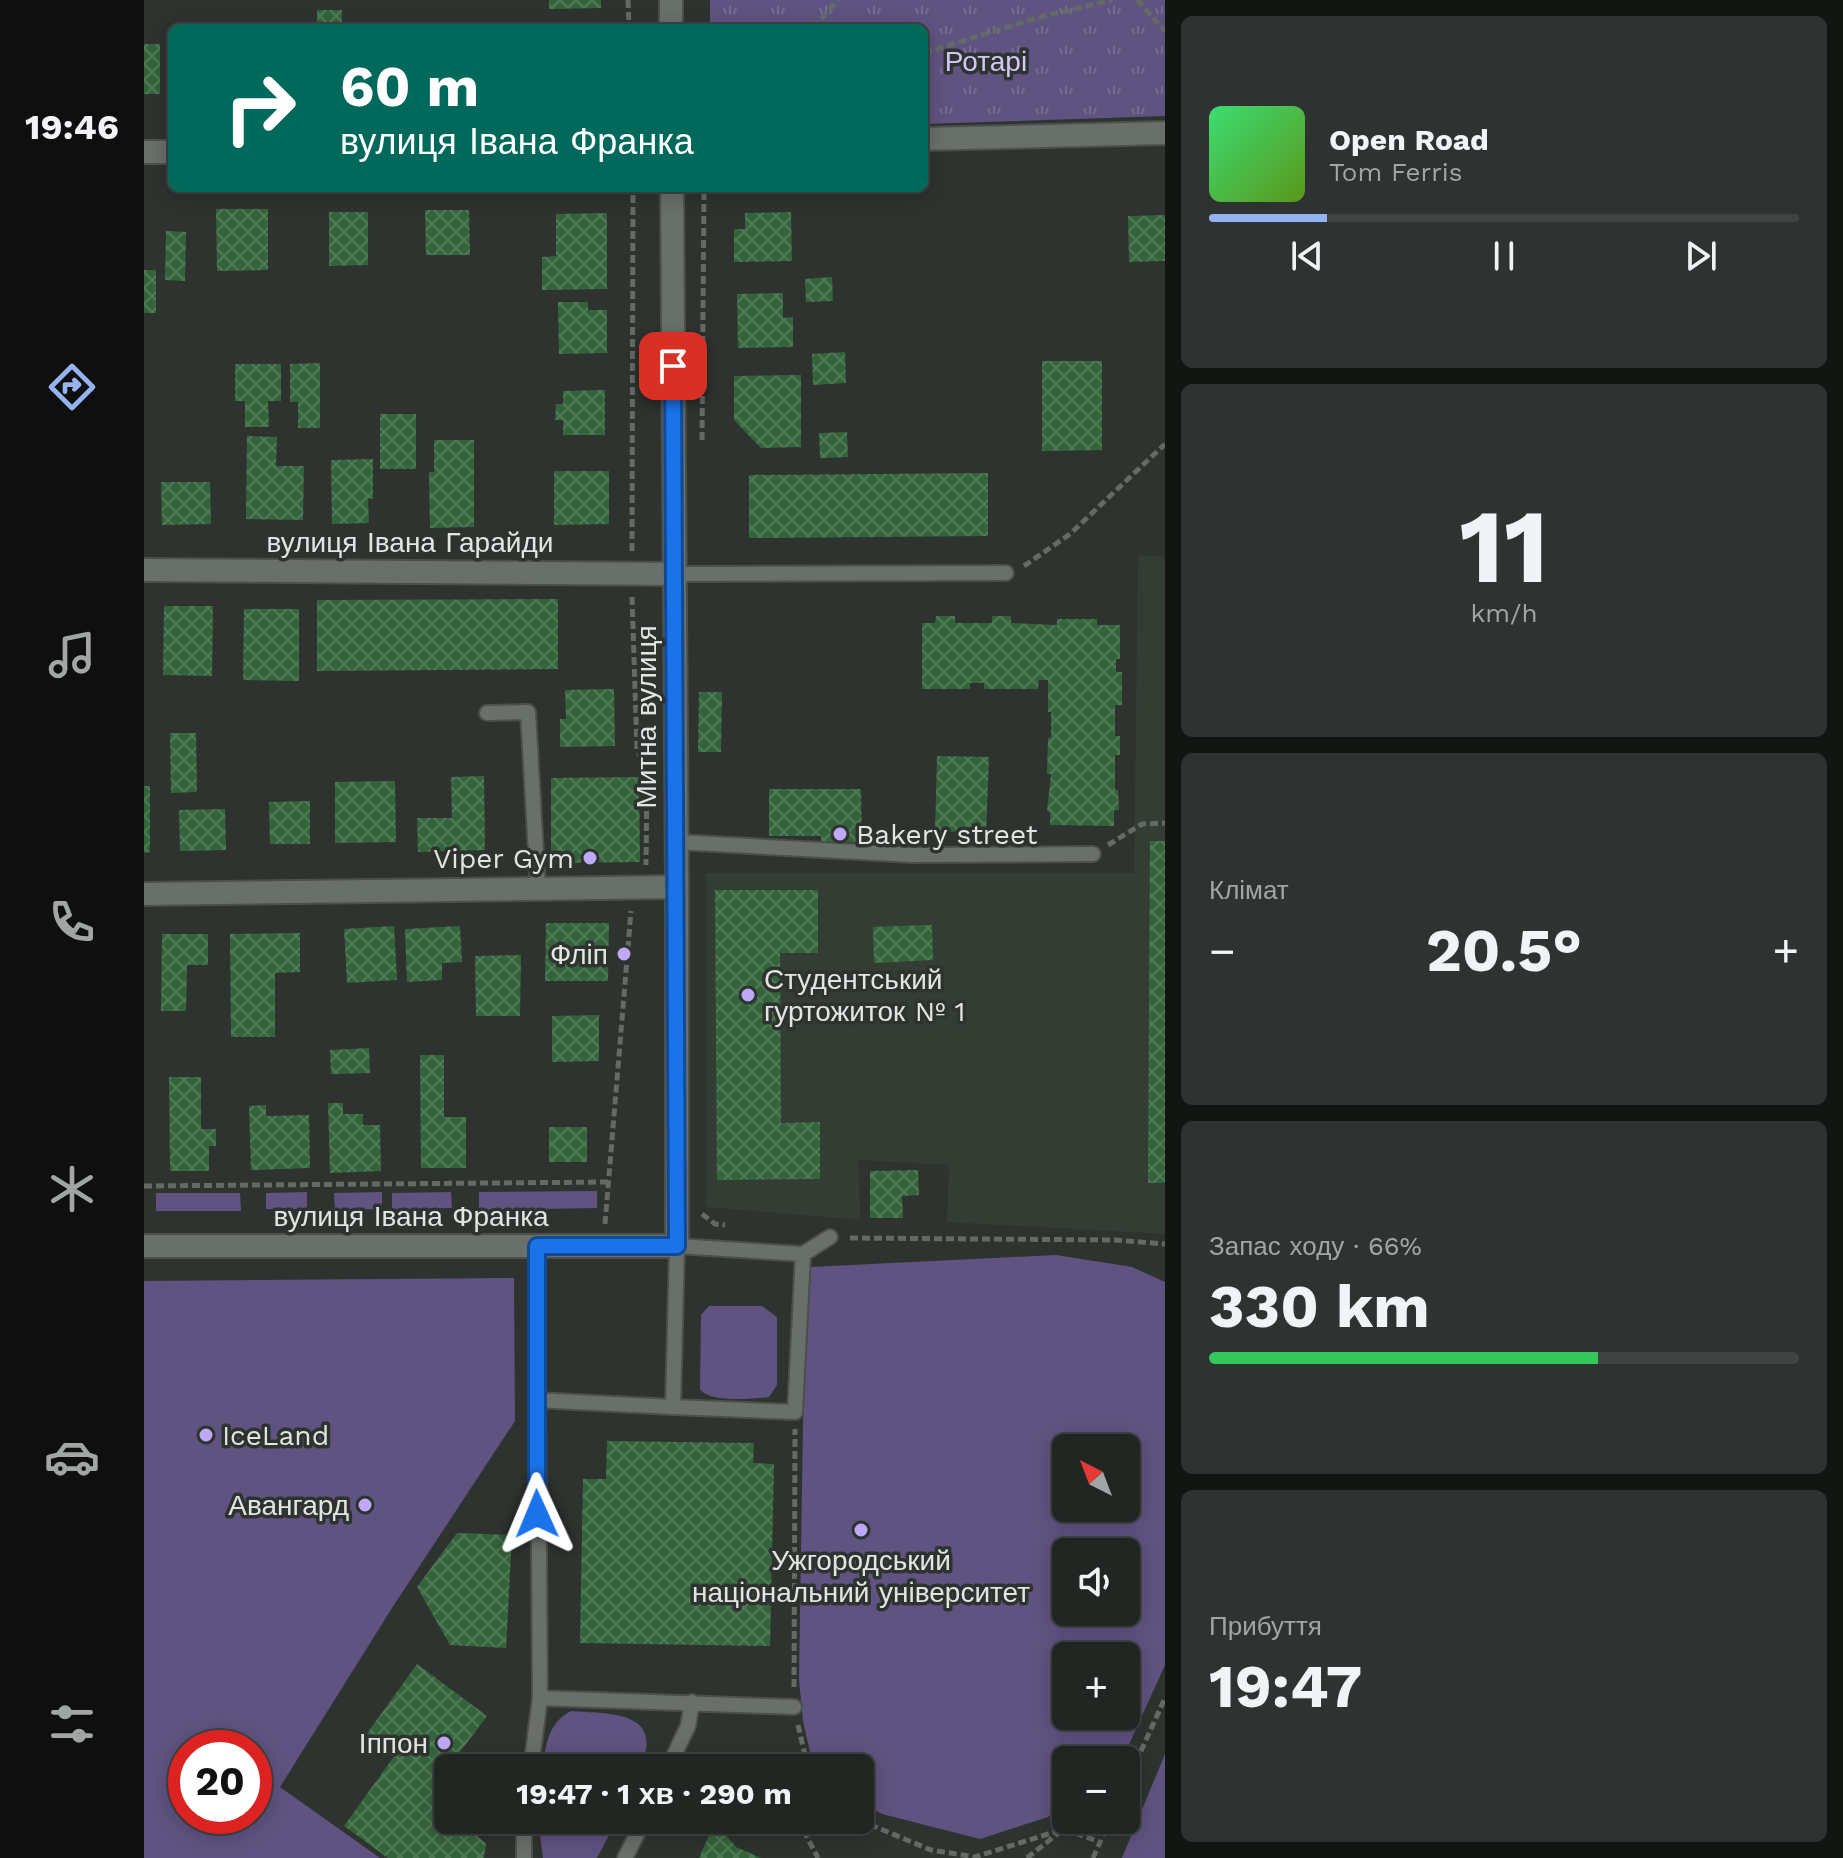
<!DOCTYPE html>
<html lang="uk">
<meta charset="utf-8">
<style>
:root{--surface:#222623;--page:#2e3230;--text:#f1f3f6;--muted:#a2a5a6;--line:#3f4341;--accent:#95b2f1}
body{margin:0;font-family:"Work Sans",sans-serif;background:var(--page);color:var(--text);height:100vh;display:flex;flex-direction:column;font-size:30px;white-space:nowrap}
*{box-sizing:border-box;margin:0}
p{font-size:26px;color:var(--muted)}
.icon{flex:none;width:44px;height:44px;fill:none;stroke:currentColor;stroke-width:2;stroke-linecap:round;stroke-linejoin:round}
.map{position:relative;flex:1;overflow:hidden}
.panel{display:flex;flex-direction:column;gap:16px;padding:16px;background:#131513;width:678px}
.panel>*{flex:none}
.guide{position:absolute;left:24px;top:24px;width:760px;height:168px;border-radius:12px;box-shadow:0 4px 20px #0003,0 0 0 2px var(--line);background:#00695c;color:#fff;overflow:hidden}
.needle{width:52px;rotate:318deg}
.tools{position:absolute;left:908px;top:1434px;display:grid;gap:16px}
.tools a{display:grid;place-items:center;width:88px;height:88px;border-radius:12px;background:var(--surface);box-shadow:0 4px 20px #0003,0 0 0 2px var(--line);font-size:40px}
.speed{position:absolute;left:24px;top:1730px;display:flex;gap:16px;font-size:40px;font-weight:700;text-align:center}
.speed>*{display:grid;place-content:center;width:104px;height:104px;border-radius:50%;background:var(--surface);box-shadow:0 4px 20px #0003,0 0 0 2px var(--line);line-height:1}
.speed .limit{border:12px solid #d22;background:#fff;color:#111}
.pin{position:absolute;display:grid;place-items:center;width:68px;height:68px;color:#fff;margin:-34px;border-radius:16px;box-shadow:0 4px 12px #0006}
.me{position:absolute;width:88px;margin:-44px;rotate:359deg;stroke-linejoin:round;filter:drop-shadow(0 0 6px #0008)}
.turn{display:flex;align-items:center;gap:28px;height:168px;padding:0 40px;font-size:36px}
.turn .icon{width:104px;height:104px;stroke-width:2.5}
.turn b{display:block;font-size:56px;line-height:68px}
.big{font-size:60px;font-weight:700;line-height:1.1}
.panel .tile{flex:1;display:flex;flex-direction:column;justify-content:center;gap:12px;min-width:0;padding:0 28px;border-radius:12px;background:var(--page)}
.panel .dial{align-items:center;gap:0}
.dial b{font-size:104px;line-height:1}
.song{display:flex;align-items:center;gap:24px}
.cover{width:96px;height:96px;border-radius:12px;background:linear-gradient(135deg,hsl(140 70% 55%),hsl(90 70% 35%))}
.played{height:8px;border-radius:4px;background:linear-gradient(90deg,var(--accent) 20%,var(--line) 20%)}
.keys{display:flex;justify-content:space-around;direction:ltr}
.heat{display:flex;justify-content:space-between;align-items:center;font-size:44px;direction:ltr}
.charge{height:12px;border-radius:6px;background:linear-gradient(90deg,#34c759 66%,var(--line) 0)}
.trip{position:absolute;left:290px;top:1754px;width:440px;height:80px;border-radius:12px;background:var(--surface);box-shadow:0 4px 20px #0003,0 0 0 2px var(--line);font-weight:700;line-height:80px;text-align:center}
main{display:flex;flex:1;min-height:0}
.tabs{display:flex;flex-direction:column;width:144px;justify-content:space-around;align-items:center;background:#0e0f0e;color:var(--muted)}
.tabs .icon{width:56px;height:56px}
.tabs .on{color:var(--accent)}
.tabs b{font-size:36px;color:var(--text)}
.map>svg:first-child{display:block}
.built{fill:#333d34}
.green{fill:#5f5381;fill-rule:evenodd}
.park{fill:url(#park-tufts)}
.building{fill:url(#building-cross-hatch)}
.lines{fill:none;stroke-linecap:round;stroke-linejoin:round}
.service-casing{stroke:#4b504c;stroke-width:18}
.minor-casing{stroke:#4b504c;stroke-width:26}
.tertiary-casing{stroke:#4b504c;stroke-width:26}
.path{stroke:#656a66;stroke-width:5;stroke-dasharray:8 4;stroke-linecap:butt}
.service{stroke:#696f6a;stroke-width:14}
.minor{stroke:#696f6a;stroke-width:22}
.tertiary{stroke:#696f6a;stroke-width:22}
.route-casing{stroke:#114b97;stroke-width:20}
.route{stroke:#1a73e8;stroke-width:14}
.poi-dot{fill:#bda9f5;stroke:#2e332f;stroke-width:3}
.labels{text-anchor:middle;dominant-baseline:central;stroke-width:7;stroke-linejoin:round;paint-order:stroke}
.park-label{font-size:28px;fill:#d2c6f8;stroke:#2e332f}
.street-label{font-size:28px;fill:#e2e5e2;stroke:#2e332f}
.poi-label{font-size:28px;fill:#e2e5e2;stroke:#2e332f;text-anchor:end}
</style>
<main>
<nav class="tabs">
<b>19:46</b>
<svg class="icon on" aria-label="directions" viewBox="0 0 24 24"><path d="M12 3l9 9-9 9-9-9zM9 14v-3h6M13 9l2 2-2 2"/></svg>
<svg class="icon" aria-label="music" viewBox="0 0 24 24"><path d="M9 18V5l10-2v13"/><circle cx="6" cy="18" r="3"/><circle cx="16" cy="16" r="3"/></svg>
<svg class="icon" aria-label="phone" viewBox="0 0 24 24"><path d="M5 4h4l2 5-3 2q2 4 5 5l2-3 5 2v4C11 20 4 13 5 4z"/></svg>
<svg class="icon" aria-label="climate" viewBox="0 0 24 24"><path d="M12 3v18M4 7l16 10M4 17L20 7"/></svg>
<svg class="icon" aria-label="car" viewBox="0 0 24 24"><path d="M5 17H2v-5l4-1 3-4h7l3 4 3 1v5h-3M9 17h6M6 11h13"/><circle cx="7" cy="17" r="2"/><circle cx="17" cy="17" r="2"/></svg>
<svg class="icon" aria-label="filters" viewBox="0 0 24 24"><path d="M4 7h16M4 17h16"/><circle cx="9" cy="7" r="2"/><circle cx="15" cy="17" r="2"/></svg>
</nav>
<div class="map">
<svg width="1021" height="1858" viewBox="0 0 1021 1858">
<defs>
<pattern id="park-tufts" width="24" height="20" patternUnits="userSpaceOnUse" patternTransform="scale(2)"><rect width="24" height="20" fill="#5f5381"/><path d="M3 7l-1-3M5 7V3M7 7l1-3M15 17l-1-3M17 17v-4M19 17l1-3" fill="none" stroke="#766c93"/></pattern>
<pattern id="building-cross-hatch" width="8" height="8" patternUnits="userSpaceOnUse" patternTransform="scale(2)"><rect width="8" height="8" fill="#34643b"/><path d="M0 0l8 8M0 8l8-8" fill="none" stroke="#517a57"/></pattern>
</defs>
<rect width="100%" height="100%" fill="#2e332f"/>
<path class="built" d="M994 555 1021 557V1234L803 1222 805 1165 715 1160 716 1220 562 1207V873H990Z"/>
<path class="green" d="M453 1191V1208L335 1210V1192Z
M163 1192V1209H122V1193Z
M238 1192V1209L191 1210 190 1193Z
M307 1192 308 1208 248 1209V1193Z
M12 1193H96L97 1211H12Z
M912 1255 988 1267 1021 1282V1665L978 1760H922V1803L904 1817 836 1839 738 1814 716 1802V1768H679L666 1752 659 1721 655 1680 659 1423 667 1267ZM922 1448H982V1508H922ZM922 1552H982V1612H922ZM922 1656H982V1716H922Z
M370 1278 371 1421 248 1608 136 1787 236 1858H0V1281ZM110 1748V1816H42V1748Z
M565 1306H618L633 1317V1385L625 1397C609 1399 565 1403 556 1389L557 1315Z
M427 1711C465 1714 522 1710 496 1768H399C401 1745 405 1722 427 1711Z
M1021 1754V1858H978Z
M394 1820H473L453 1858H399Z"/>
<path class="park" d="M566 0H1021V116L780 124V28H566Z"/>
<path class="building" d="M405 0H457V8L405 9Z
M173 10H198V28H173Z
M0 44H16V94H0Z
M23 46H28V94H23Z
M72 209H124V270L73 271Z
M281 210H325L326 255H282Z
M185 212H224V265L185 266Z
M647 212 648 261 590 262V229H601V213Z
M463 213V289L398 290V257L412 256V214Z
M1021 215V261L985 262 984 216Z
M22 231 42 232 41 281 21 280Z
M0 270H12V313H0Z
M688 277 689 301 662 302 661 279Z
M639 293V318L649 317V347L594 348 593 294Z
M414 302H444V310H463V353L415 354Z
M701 352 702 383 669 385 668 354Z
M898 361H958V450L898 451Z
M176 363V428H154V402H146V364Z
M91 364H137V401H124L125 427H101V401H91Z
M657 375V447L617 448 590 420V376Z
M461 390V435H419V420H411L412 404H419V391Z
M236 414H272V469H236Z
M703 432 704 457 676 458 675 433Z
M103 436 133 437 132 466H160L159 520 102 519Z
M290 440H330V527L286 528 285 472H290Z
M229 459V499L224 498 225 523 188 524 187 460Z
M410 471H465V524L410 525Z
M844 473V536L605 538V475Z
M17 482H66L67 524 18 525Z
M414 599V669L173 671V600Z
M20 606H69L68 676 19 675Z
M100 609H155V681L99 680Z
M792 616H811V623H848V616H867V623L913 625V619H953V625H976V659H972V672H978V705H971V736H976V755H971V790H974L975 810H970V826L906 825V812L903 811 907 774H903L904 738H907V712H904V680H895L894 689H840V683H826V689H778V623H791Z
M470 689 471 746 416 747V719H422L421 690Z
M555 692H578L577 752H554Z
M26 733H52L53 792 27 793Z
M793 756 845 757 842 833 791 831Z
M340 776 341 850 274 852 273 818H308L307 777Z
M495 777 496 862 407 863V778Z
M251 781 252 842 191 843V782Z
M0 786H6V852L0 853Z
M625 789H717L718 842H677V836H625Z
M166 801V844H126L125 802Z
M81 809 82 850 36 851 35 810Z
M1006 841H1021V1183H1004Z
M571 890H674V953H636L637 1123 676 1122V1179L573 1180Z
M402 923H465L464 981H401Z
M788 925 789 960 730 963 729 927Z
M250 926 253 980 203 983 200 929Z
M316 926 318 962 298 963V980L263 982 261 929Z
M156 933V972L131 973V1037H87L86 934Z
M18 934H64V965H43L42 1011H17Z
M377 955 376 1016H332L331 956Z
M455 1015V1061L408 1062V1016Z
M225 1048 226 1073 187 1074 186 1050Z
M276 1055H300V1117H322V1168H277Z
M25 1077H57V1129H72V1146H65V1171H26Z
M184 1103H199V1114H219V1125H236L237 1171 186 1173Z
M122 1105V1116L165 1115 166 1168 107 1170 105 1106Z
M405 1127H443V1162H405Z
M774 1170 775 1195 758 1196 759 1218H726V1171Z
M463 1441 610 1443 609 1463 630 1464 626 1646 436 1643 439 1479H462Z
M313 1533 368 1535 362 1648 306 1645 273 1587Z
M273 1664 343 1716 304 1768V1780L287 1803 304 1815V1820H311L342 1843 340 1858H244L200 1826 251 1755 222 1735Z
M571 1822 592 1847 617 1858H555Z"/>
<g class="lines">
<g class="service-casing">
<path id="service" d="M531 574 862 573
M343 713 384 712 394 889
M533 842 769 855 949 854
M659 1254 651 1412 529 1407 533 1246 659 1254 686 1237
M392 1400 529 1407
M396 1698 650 1707
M387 1768 396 1698 393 1246
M524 1768 544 1726 548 1702
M380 1858V1820
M481 1858 500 1820"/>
</g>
<g class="minor-casing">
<path id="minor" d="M780 139 1021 133
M0 570 531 574
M0 894 533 887"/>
</g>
<g class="tertiary-casing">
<path id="tertiary" d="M527 0V28
M0 152H28
M0 1246H533V887L528 188"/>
</g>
<path class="path" d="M484 0 485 28
M993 0 1021 31
M669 28 694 0
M780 53 892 18 968 0
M558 440 560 188
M488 551 489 188
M880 566 926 534 1021 444
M488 597 493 749 503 774 502 865
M964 845 998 824 1021 823
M0 1186 464 1182
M558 1214 571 1224 581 1225
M461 1224 487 911
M706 1238 971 1240 1021 1244
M650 1687 651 1429
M654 1725 664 1768
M982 1784 1021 1698
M654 1820 674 1858
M715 1820 787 1850 831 1857 920 1829 956 1842
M883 1858 931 1820
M949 1858 966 1820"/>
<use href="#service" class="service"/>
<use href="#minor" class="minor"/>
<use href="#tertiary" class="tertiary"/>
</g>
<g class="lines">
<g class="route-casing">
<path id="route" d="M393 1514V1246H533L529 366"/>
</g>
<use href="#route" class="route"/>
</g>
<g class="poi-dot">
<circle cx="696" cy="834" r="8"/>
<circle cx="446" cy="858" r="8"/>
<circle cx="480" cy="954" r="8"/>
<circle cx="604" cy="995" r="8"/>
<circle cx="62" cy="1435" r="8"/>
<circle cx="221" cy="1505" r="8"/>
<circle cx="717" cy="1530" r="8"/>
<circle cx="300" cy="1743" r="8"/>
</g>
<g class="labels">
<g class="park-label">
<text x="842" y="61">Ротарі</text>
</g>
<g class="street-label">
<text x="266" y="542">вулиця Івана Гарайди</text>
<text transform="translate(502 717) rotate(-90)">Митна вулиця</text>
<text x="267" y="1216">вулиця Івана Франка</text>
</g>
<g class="poi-label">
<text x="712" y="834" text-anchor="start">Bakery street</text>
<text x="430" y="858">Viper Gym</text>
<text x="464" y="954">Фліп</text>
<text x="620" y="979" text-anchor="start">Студентський<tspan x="620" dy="32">гуртожиток № 1</tspan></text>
<text x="78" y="1435" text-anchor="start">IceLand</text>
<text x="205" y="1505">Авангард</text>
<text x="717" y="1560" text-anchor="middle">Ужгородський<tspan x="717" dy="32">національний університет</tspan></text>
<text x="284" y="1743">Іппон</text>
</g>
</g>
</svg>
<div class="tools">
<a><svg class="needle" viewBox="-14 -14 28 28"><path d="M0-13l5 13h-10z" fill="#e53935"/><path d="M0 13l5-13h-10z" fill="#a2a5a6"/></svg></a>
<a><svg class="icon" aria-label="sound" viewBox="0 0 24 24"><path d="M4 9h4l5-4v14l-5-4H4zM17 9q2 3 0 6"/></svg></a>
<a>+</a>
<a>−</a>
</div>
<div class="speed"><div class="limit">20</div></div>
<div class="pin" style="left:529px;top:366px;background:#d93025"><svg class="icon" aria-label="arrive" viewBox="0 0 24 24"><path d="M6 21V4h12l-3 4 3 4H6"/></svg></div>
<svg class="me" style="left:393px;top:1514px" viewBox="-20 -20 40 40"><path d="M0-17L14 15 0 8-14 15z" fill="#1a73e8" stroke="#fff" stroke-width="4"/></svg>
<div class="trip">19:47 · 1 хв · 290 m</div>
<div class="guide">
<div class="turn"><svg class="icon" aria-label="right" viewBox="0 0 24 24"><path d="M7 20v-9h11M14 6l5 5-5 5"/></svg><div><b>60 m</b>вулиця Івана Франка</div></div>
</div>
</div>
<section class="panel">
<div class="tile">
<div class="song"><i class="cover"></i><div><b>Open Road</b><p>Tom Ferris</p></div></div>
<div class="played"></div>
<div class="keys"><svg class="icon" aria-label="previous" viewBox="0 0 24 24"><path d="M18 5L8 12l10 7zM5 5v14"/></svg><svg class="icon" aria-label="pause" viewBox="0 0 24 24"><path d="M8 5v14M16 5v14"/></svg><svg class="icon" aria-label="next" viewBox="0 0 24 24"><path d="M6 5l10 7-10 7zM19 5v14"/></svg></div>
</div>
<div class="tile dial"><b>11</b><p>km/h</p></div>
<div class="tile"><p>Клімат</p>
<div class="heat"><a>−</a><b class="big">20.5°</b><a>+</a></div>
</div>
<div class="tile"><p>Запас ходу · 66%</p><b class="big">330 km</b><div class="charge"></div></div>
<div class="tile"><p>Прибуття</p><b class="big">19:47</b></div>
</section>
</main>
